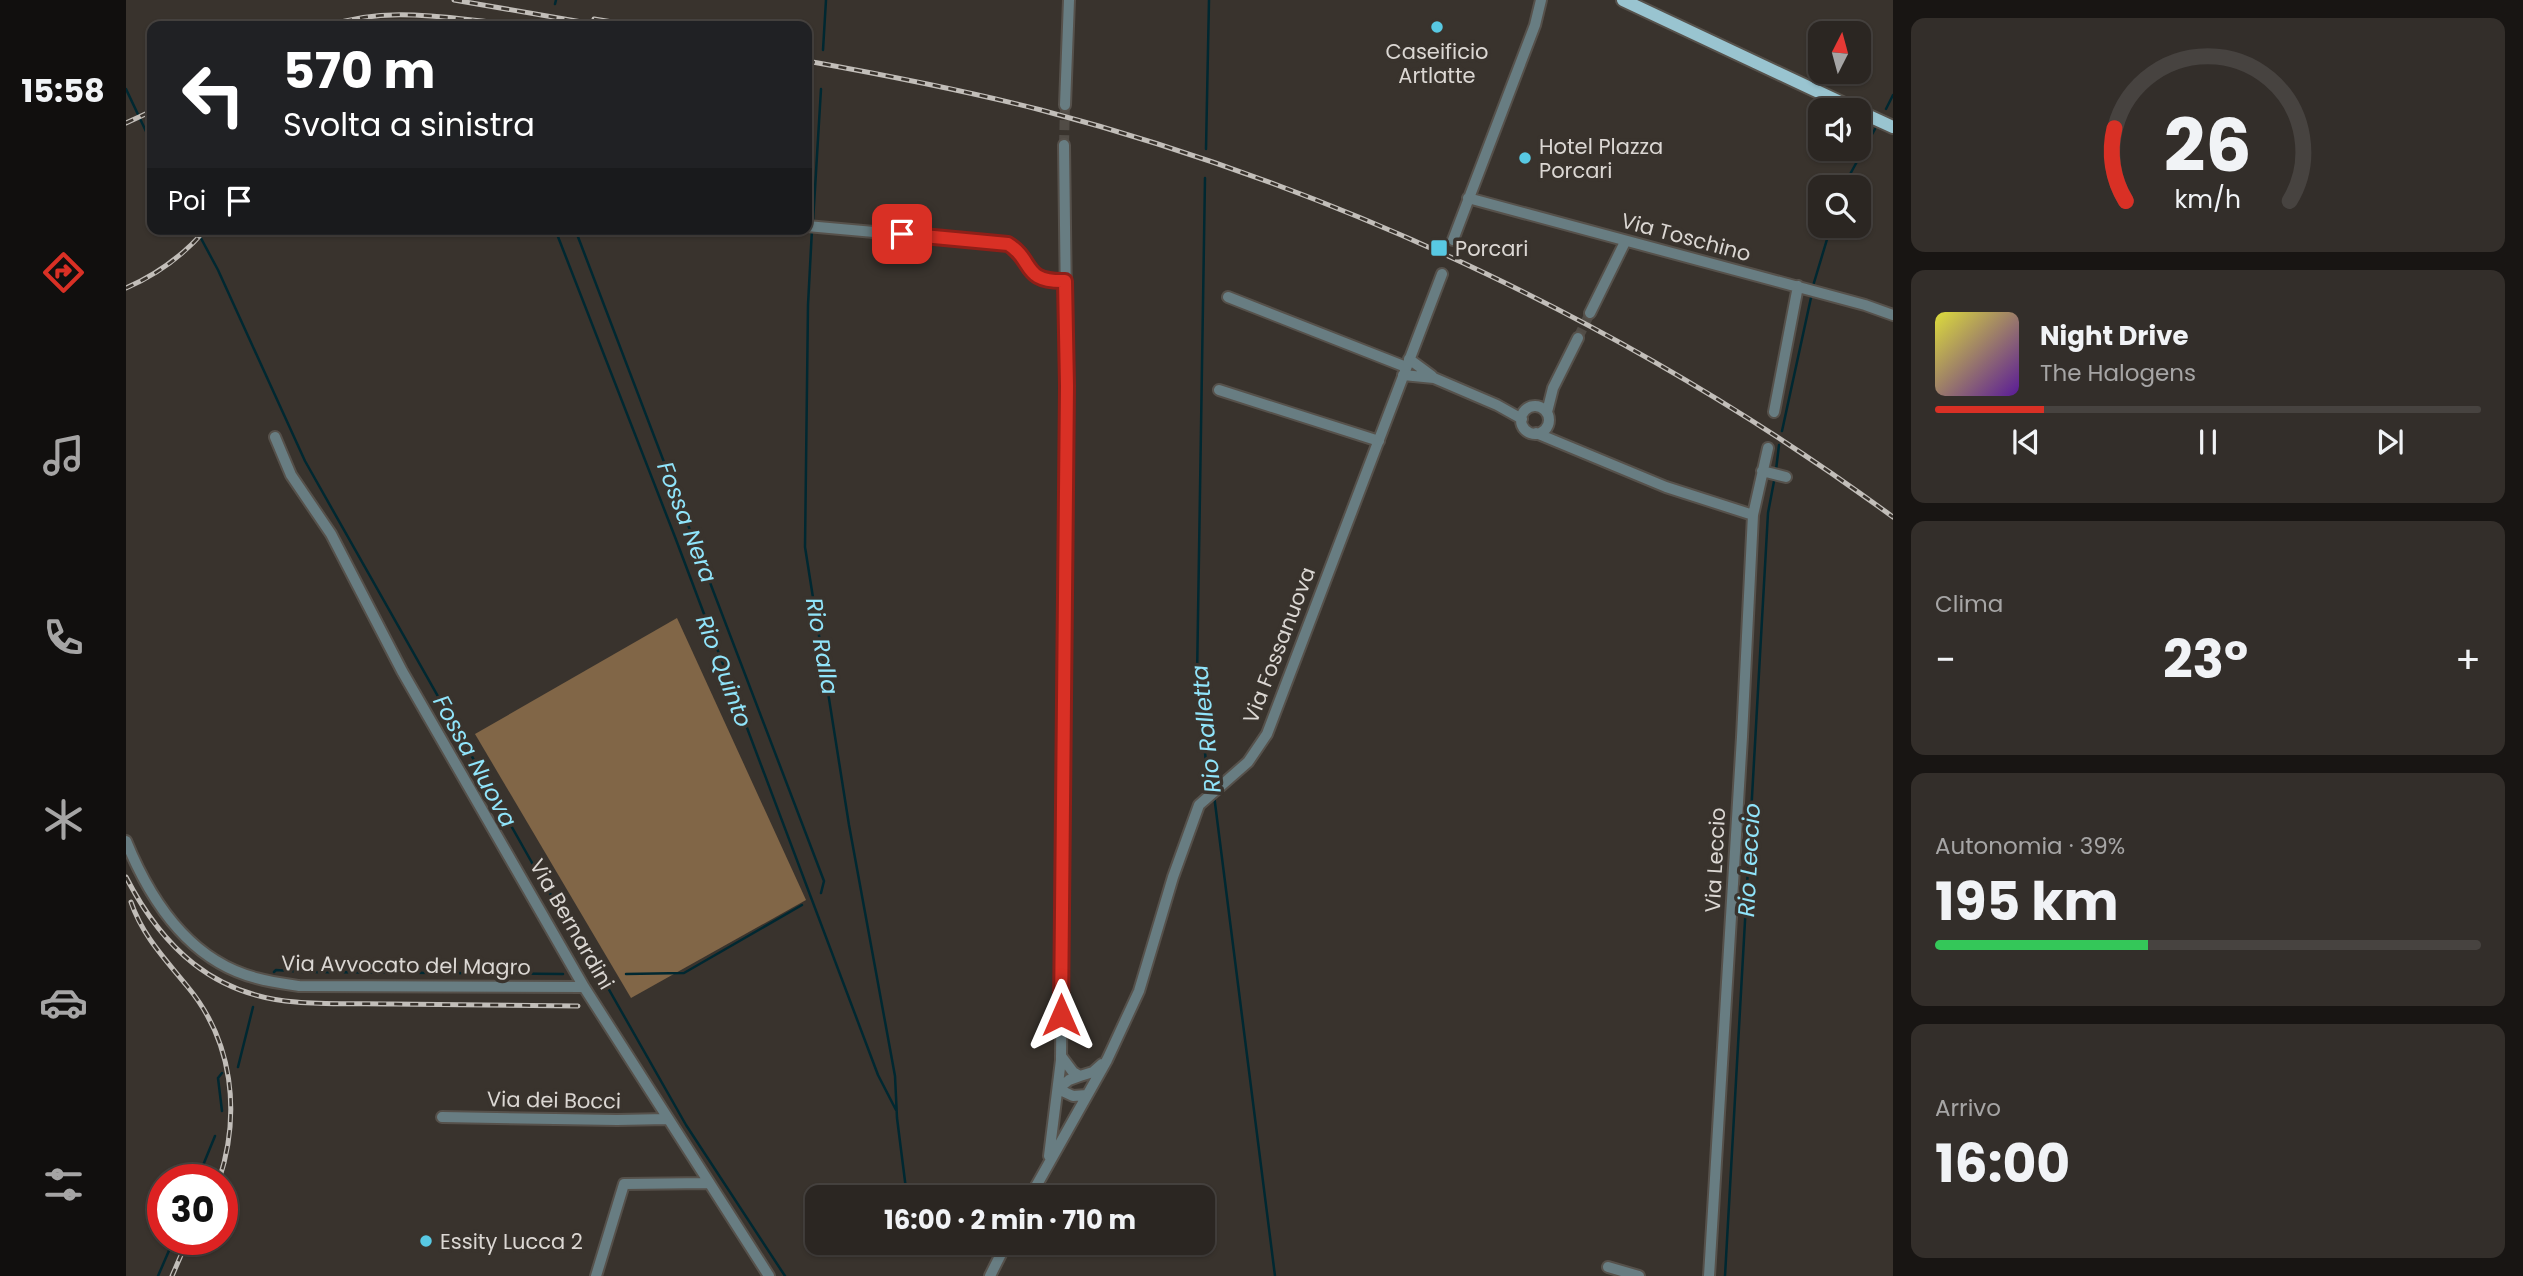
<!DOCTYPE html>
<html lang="it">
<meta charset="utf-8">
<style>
:root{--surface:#2b2622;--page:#332e2a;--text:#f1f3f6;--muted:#a6a5a5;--line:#474340;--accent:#d93025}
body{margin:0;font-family:Poppins,sans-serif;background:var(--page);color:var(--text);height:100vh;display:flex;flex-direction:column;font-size:26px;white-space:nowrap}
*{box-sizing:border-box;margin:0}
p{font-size:23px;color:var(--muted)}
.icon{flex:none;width:38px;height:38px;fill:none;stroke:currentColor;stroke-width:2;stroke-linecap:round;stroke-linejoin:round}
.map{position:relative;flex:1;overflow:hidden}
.panel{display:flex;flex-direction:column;gap:18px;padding:18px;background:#181513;width:630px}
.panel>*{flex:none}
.guide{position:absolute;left:21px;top:21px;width:665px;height:214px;border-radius:14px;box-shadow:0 2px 5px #0004,0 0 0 2px var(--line);background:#202124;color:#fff;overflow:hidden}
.needle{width:46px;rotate:6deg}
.controls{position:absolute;left:1682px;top:21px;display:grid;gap:14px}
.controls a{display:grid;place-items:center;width:63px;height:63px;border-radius:14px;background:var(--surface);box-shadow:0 2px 5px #0004,0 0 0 2px var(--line);font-size:35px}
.speed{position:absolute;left:21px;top:1164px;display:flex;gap:14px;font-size:35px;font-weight:700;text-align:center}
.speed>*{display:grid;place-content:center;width:91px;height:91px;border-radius:50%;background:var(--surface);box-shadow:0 2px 5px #0004,0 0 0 2px var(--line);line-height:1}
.speed .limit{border:10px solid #d22;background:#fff;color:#111}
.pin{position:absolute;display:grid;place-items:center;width:60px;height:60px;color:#fff;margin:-30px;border-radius:14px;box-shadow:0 4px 10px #0006}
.me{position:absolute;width:77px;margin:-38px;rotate:0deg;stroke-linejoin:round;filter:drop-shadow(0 0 5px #0008)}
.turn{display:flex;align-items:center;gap:24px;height:147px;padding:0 21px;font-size:32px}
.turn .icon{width:91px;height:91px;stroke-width:2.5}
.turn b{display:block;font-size:49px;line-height:60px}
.then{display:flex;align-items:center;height:66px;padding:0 21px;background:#0003;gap:14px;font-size:26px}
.big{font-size:52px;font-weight:700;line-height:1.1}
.panel .card{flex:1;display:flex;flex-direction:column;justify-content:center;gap:10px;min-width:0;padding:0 24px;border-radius:14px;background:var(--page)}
.panel .dial{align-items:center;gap:0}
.dial svg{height:182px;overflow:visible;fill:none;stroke:var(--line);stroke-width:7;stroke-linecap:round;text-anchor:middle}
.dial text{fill:var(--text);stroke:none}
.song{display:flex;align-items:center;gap:21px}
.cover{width:84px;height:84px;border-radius:10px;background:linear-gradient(135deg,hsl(60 70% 55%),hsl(270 70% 35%))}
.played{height:7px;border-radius:4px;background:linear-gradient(90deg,var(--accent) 20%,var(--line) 20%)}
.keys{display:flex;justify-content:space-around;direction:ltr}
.heat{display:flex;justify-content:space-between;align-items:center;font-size:38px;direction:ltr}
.charge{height:10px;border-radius:5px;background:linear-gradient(90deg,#34c759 39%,var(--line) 0)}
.trip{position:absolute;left:679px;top:1185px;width:410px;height:70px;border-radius:14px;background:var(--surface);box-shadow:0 2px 5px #0004,0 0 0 2px var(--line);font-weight:700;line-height:70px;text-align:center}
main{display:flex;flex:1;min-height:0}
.dock{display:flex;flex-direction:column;width:126px;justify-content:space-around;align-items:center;background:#110f0e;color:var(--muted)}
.dock .icon{width:49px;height:49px}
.dock .on{color:var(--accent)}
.dock b{font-size:32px;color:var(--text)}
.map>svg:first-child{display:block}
.forest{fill:#816647}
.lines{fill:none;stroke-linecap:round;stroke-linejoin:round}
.stream{stroke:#002831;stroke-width:2.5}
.minor-tunnel{stroke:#514c46;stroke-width:10;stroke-dasharray:10 5;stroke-linecap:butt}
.minor-casing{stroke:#56514b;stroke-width:14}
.major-casing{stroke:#56514b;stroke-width:16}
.minor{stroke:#687d82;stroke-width:10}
.major{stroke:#99c4d0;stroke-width:12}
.rail-casing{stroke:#c2beb9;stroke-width:5}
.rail{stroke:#39332d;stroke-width:2.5;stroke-dasharray:8;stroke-linecap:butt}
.route-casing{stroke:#8d1f18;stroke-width:18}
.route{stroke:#d93025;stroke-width:12}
.poi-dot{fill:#58c9e3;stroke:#39332d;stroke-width:2.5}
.labels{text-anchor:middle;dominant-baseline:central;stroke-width:7;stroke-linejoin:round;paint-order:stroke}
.poi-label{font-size:21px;fill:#dbd7d3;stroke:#39332d;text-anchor:start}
.street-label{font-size:21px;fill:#dbd7d3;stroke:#39332d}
.water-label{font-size:23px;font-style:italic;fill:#90e4fa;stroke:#39332d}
</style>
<main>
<nav class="dock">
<b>15:58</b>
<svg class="icon on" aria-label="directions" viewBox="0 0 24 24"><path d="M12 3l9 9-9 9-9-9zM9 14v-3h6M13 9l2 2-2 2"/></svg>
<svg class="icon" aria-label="music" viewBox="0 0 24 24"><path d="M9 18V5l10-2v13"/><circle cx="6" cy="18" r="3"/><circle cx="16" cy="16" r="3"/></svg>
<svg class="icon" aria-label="phone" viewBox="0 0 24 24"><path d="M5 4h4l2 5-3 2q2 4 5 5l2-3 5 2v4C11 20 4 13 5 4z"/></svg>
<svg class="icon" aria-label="climate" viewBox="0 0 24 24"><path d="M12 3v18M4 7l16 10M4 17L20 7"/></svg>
<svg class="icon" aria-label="car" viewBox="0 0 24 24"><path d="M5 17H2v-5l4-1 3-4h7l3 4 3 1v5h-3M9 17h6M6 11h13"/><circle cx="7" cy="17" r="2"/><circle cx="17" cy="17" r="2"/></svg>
<svg class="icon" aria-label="filters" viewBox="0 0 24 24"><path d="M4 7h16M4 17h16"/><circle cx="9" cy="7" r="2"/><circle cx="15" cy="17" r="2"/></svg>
</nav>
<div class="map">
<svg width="1767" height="1276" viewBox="0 0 1767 1276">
<rect width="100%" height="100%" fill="#39332d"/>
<path class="forest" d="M551 618 680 900 505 998 349 734Z"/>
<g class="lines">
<path class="stream" d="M429 4 430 0
M697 50 700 0
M0 89 26 144
M1760 109 1767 95
M1080 149 1083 0
M1079 178 1071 679 1081 771 1087 789
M1717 187 1749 129
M687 222 695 89
M70 229 92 270 179 461 418 884 465 958 560 1125 659 1276
M429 229 549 537 752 1075 770 1110
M449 229 698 881 695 893
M686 229 682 305 679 547 723 825 769 1076 771 1118 781 1197
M1687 286 1705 226
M1656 431 1686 293
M1650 470 1653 445
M1088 795 1149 1276
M148 972 150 970 178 972 437 974
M500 974 558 973 676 905
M112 1067 127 1007
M96 1111 92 1078 96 1073
M71 1180 89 1136
M32 1276 48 1239
M1599 1276 1642 513 1649 476"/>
<path class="minor-tunnel" d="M938 145 939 105
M1452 338 1464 313"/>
<g class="minor-casing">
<path id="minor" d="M939 105 943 0
M1342 198 1739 305 1767 315
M681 226 882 244C909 261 895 282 939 281
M1327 240 1409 25 1415 0
M1102 297 1280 367
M1464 313 1499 242
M1283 359 1306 376
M1277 375 1308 378 1371 405 1396 419
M1093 390 1253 441
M1395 420a14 14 0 1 1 28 0a14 14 0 1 1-28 0Z
M1421 412 1427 388 1452 338
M1648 412 1672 286
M1410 433 1540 487 1627 515
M149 437 165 475 205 534 276 671 458 987 643 1276
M1636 471 1660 477
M0 841C24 900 64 961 130 978 144 982 159 984 173 986L458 987
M935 1056 947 1072 954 1076 967 1072 976 1064
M954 1076 943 1080 932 1089 947 1096 961 1095
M316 1117 491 1120 541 1119
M923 1156 935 1060 941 386 938 145
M904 1197 981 1060 1013 991 1047 877 1073 805 1122 762 1141 734 1316 274
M1482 1267 1513 1276
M470 1276 498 1184 581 1183
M864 1276 881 1242
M1583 1276 1616 737 1627 515 1642 448"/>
</g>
<g class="major-casing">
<path id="major" d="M1497 0 1731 110
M1732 111 1767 127"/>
</g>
<use href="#minor" class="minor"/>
<use href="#major" class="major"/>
<g class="rail-casing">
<path id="rail" d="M328 0 479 26
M468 19 511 26
M203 26C259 6 319 18 377 23
M681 61C759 75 837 90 915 110 1221 191 1512 330 1767 517
M0 123 26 111
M0 288C32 274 57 256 80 229
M0 877C36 947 87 996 170 1002 202 1005 234 1003 266 1004 328 1005 390 1005 452 1006
M5 902C16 935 39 959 61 986 107 1041 115 1113 93 1180
M46 1276 62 1239"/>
</g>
<use href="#rail" class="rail"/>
</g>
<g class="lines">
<g class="route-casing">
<path id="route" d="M776 234 882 244C909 261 895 282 939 281L941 386 935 1015"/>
</g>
<use href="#route" class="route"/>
</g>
<g class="poi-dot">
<circle cx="1311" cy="27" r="7"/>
<circle cx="1399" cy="158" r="7"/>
<rect x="1304" y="239" width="18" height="18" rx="3.5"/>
<circle cx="300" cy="1241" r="7"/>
</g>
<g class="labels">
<g class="poi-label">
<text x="1311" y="51" text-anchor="middle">Caseificio<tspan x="1311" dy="24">Artlatte</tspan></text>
<text x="1413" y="146">Hotel Plazza<tspan x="1413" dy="24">Porcari</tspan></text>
<text x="1329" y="248">Porcari</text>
<text x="314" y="1241">Essity Lucca 2</text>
</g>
<g class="street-label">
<text transform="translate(1560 237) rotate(15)">Via Toschino</text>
<text transform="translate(1153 645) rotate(-69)">Via Fossanuova</text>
<text transform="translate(1589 860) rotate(-87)">Via Leccio</text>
<text transform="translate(446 924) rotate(60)">Via Bernardini</text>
<text transform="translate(280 965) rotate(1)">Via Avvocato del Magro</text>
<text transform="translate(428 1100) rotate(1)">Via dei Bocci</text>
</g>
<g class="water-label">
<text transform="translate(561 522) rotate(69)">Fossa Nera</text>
<text transform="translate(696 646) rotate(80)">Rio Ralla</text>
<text transform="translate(598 671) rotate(69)">Rio Quinto</text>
<text transform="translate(1080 729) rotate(-96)">Rio Ralletta</text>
<text transform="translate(349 761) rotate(61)">Fossa Nuova</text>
<text transform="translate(1623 860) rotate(-87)">Rio Leccio</text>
</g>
</g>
</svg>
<div class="controls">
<a><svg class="needle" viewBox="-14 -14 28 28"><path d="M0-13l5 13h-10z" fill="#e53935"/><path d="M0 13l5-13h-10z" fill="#a6a5a5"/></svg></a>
<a><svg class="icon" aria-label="sound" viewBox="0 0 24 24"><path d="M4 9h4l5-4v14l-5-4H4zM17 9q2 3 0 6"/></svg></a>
<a><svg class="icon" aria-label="search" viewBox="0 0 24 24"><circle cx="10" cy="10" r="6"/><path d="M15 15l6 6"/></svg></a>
</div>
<div class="speed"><div class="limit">30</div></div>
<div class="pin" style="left:776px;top:234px;background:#d93025"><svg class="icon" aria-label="arrive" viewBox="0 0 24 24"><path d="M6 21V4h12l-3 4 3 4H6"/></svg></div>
<svg class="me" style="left:935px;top:1015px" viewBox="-20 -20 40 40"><path d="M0-17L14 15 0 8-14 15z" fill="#d93025" stroke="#fff" stroke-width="4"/></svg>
<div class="trip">16:00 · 2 min · 710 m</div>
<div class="guide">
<div class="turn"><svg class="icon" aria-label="left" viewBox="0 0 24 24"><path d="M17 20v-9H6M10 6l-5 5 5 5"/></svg><div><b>570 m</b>Svolta a sinistra</div></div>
<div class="then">Poi<svg class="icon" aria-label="arrive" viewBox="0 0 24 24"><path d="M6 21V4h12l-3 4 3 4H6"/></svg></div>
</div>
</div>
<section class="panel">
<div class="card dial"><svg viewBox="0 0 100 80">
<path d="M14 69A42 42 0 1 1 86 69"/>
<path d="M14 69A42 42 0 0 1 9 37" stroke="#d93025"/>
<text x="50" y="56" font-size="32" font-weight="700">26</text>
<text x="50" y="72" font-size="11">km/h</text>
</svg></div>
<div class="card">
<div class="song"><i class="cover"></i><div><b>Night Drive</b><p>The Halogens</p></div></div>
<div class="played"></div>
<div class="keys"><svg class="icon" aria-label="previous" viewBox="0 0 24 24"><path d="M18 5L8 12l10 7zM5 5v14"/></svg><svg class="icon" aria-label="pause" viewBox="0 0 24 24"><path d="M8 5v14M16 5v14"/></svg><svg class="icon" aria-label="next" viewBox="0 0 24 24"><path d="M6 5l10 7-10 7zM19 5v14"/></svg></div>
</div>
<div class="card"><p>Clima</p>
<div class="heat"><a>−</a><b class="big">23°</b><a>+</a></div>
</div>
<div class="card"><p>Autonomia · 39%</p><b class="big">195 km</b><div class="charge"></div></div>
<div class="card"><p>Arrivo</p><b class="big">16:00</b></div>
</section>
</main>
